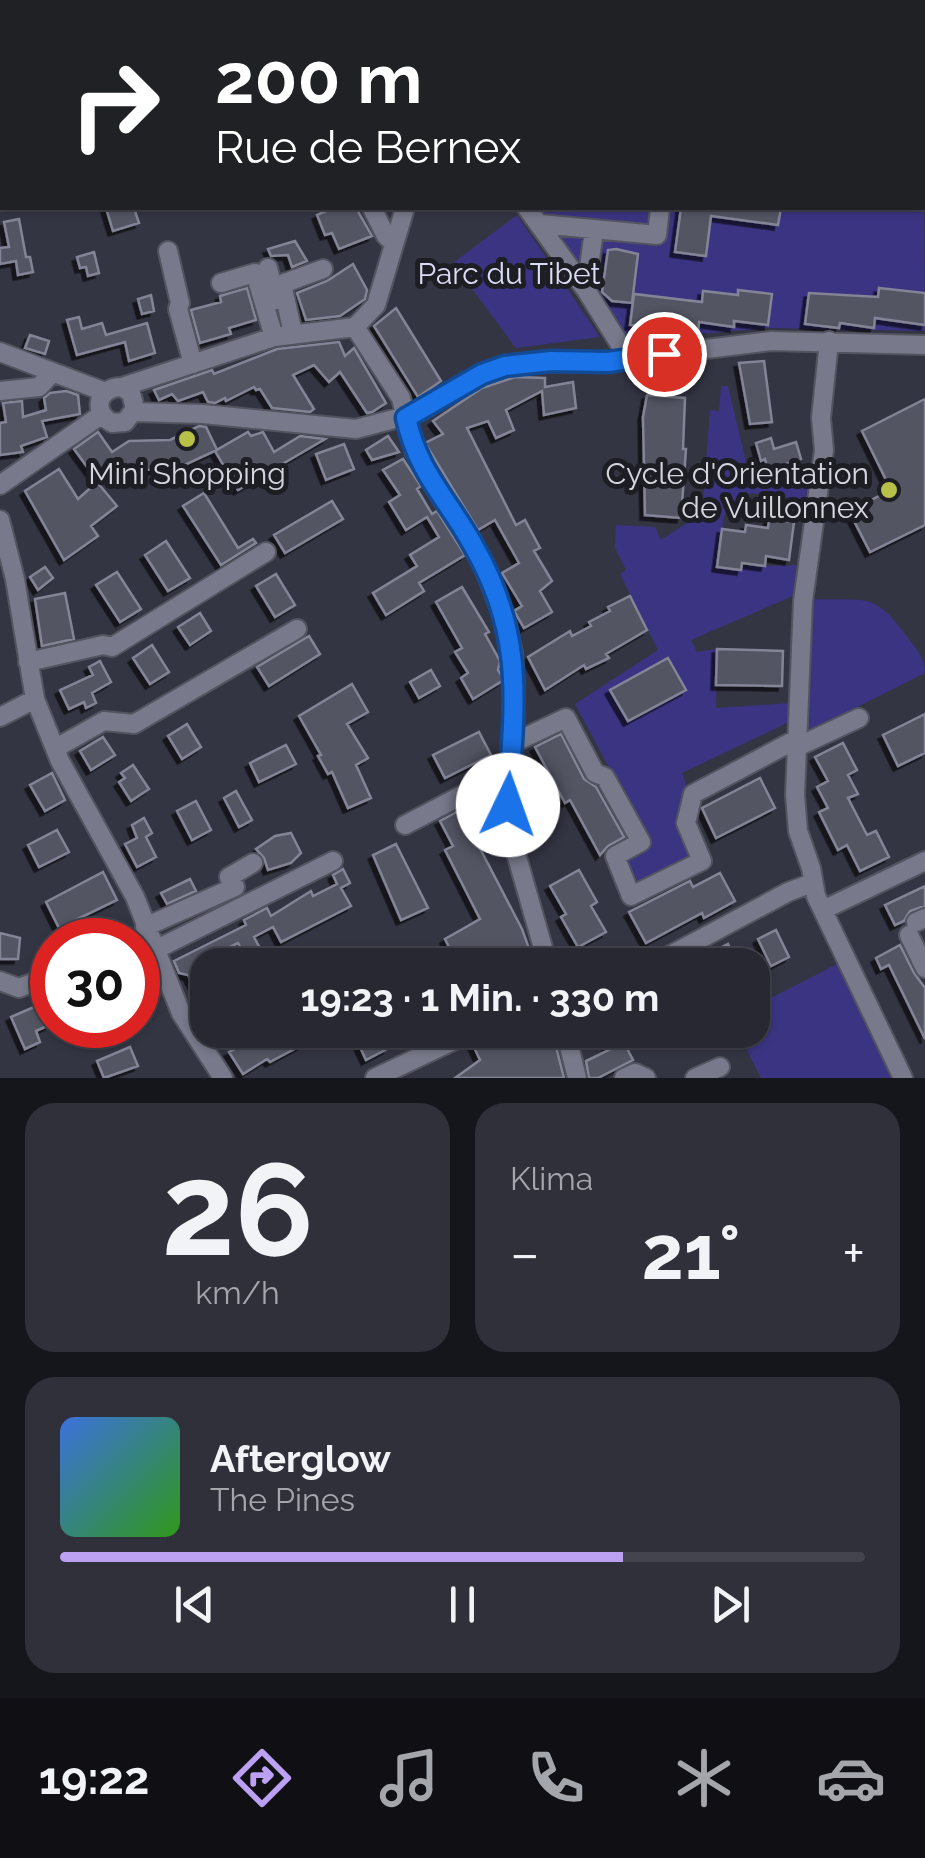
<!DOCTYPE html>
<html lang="de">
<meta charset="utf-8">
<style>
:root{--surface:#272832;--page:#2f303a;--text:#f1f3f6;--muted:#a4a6ac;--line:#43444d;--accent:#bca0f2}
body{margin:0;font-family:Raleway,sans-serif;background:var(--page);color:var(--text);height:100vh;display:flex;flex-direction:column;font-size:38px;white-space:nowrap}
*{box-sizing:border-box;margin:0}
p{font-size:32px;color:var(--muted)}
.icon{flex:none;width:55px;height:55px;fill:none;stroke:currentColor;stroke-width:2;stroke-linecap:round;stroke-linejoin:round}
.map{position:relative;height:1078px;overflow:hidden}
.drawer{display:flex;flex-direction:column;gap:25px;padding:25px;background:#15161c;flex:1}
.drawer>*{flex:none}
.banner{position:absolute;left:0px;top:0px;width:925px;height:210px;box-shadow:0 2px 8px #0004,0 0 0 2px var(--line);background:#202124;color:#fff;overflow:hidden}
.speed{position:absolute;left:30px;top:918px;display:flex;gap:20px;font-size:50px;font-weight:700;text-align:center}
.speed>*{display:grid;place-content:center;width:130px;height:130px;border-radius:50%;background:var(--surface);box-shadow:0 2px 8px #0004,0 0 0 2px var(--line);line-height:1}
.speed .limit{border:15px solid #d22;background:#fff;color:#111}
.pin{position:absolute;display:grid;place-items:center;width:85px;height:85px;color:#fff;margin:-42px;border:5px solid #fff;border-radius:50%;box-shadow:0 2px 10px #0007}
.me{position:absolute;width:110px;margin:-55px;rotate:3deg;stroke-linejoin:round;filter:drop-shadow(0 0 8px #0008)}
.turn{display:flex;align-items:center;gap:35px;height:210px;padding:0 50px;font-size:45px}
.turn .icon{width:130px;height:130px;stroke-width:2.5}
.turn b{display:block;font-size:70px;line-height:85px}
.big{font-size:75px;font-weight:700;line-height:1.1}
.drawer .card{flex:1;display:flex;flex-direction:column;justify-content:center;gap:15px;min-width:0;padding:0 35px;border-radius:30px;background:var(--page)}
.drawer .dial{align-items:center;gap:0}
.dial b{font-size:130px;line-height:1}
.song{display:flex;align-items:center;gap:30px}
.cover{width:120px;height:120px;border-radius:15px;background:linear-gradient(135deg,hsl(220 70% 55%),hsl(110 70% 35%))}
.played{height:10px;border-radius:5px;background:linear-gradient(90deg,var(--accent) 70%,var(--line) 70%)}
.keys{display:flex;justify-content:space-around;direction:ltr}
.heat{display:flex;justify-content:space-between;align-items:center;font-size:55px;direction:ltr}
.drawer .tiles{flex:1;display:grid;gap:25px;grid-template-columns:1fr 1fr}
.card:last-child{grid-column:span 2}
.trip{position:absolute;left:190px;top:948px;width:580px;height:100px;border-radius:30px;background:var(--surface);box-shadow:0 2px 8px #0004,0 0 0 2px var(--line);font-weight:700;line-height:100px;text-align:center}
.tab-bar{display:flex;height:160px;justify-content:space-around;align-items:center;background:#101014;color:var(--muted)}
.tab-bar .icon{width:70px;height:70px}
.tab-bar .active{color:var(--accent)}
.tab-bar b{font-size:45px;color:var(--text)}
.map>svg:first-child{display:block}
.green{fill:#3b3482}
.building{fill:#535463;stroke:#838495;stroke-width:2.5;filter:url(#shadow)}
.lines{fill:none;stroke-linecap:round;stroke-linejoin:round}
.minor-casing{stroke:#53545f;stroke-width:22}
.major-casing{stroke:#53545f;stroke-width:28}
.minor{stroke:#78798a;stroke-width:18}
.major{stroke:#898f6d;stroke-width:22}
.tram{stroke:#b0b1bb;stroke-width:2.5}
.route-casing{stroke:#114b97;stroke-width:25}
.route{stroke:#1a73e8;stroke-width:18}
.poi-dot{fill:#b7c148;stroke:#1d1d24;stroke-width:4}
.labels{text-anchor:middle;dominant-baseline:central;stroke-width:10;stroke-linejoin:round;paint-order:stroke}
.park-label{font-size:30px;fill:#dadcf3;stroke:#1d1d24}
.poi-label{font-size:30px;fill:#d4d5de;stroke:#1d1d24}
</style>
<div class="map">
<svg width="925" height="1078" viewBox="0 0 925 1078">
<defs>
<filter id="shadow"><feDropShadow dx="-4.5" dy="4.5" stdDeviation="0" flood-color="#0009"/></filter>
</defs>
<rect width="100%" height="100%" fill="#343543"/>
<path class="green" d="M555 0H767L775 2H553Z
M923 54 925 331 769 328 627 340 536 208H922Z
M517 215 600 337 516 348 453 263Z
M721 386H728L750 479 775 483 810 466 806 500 750 493 747 511 724 515 717 567 797 565 793 596 691 640 697 652 717 649 716 708 791 703 787 723 682 773 688 790 675 823 692 856 639 884 626 858 650 844 575 704 658 650 620 574 626 570 615 548 616 525 655 527 661 540 702 513 710 410 719 411Z
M813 599C867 601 874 591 908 638 917 650 925 658 925 673L809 731Z
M841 962 894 1078H761L737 1030H752L753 1007Z"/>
<path class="building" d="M106 208H134L139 223 113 231Z
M333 208H356L372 236 339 249 332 233 325 235 317 215Z
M681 208H781L778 225 711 216 706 256 675 252Z
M19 219 26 257H30L33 272 18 275 16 261 0 264V248L9 247 4 222Z
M295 241 307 261 292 267 288 255 271 256 268 249Z
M616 249 638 254 632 303 612 301 602 292 608 250Z
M94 252 99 273 88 276 86 267 80 268 77 257Z
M353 264 367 290 365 299 340 316 306 320 297 293 327 281Z
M247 288 256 320 229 328 231 334 200 343 191 310 221 302 220 296Z
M879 288 925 293V325L875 318 874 328 840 323 839 328 805 324 809 293 878 297Z
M738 290 772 294 768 325 734 321V327L699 322 698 333 630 325 634 294 702 302 703 291 738 295Z
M151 295 154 311 142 314 138 299Z
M396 308 441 381 418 397 374 326Z
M79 317 82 329 102 323 106 335 147 323 155 353 129 361 125 342 77 355 67 320Z
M30 335 49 341 45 354 25 348Z
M339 342 345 356 354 348 386 403 372 412 367 413 340 372 329 382 314 365 293 375 314 409 310 412 272 408 260 389 256 390 254 387 226 401 225 398 215 403 208 402 203 392 178 401 172 394 159 400 154 390 212 370 214 374 277 349Z
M764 361 772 422 750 424 739 363Z
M515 377 545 378V387L573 382 576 408 544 415 542 391 506 410 514 430 496 438 488 421 467 428 516 525 525 520 540 548 534 551 552 581 540 591 552 612 524 628 514 611 522 606 502 573 519 563 495 520 478 530 425 443 443 434 433 421 482 388Z
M66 391 78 395 80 414 42 421 47 437 21 446 23 452 0 455V423L6 422 3 403 22 401 23 417 46 410 44 398 50 393Z
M647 395 685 398 683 449H686L681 518 645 515 643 417Z
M925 399V525L870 552 849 511 891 490 862 431Z
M199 426 206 427 217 450 176 469 137 470 128 477 115 461 93 475 74 449 98 432 112 452 129 441 170 440Z
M248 432 251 436 263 432 274 452 300 436 325 439 238 490 215 451Z
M388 436 399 452 372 460 366 450Z
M771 438 774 449 796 442 801 459 768 470 765 459 761 461 756 443Z
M344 444 354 469 326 480 316 454Z
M403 459 421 486 417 489 432 514 437 511 465 555 419 583 424 591 386 615 373 593 417 566 410 555 439 537 427 517 406 530 389 502 400 495 383 470Z
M59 469 78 499 97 482 117 506 91 526 98 536 64 560 25 491Z
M204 493 238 548 253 539 256 543 221 565 183 506Z
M332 501 343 519 285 553 274 535Z
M769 519 794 522 789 560 766 556 765 566 742 563 741 570 717 567 722 529 745 532 746 525 768 528Z
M166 541 190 578 168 591 145 555Z
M45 567 53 578 38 590 30 577Z
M117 572 141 609 120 622 96 585Z
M276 574 295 605 275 617 256 586Z
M462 587 489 632 485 634 500 661 498 670 502 676V681L473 699 461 678 468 673 455 652 462 648 436 602Z
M65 593 74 639 42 646 35 599Z
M630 596 647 630 606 654 609 658 586 669 584 665 545 690 528 657 570 631 572 636 591 626 589 622 610 611 608 607Z
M200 613 211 631 190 645 178 627Z
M309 636 320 654 269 686 257 667Z
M152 645 169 672 150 684 133 658Z
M717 649 783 651 782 686 716 685Z
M668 658 686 690 628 721 610 690Z
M100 661 111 682 92 693 96 703 86 708 84 702 69 709 60 690 93 675 89 667Z
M431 670 440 686 419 698 410 682Z
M352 684 368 712 347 724 368 758 356 765 371 798 348 808 332 772 328 774 318 756 321 755 299 716Z
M925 714V753L898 766 883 735Z
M187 724 201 747 182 759 168 736Z
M479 732 491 755 445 778 433 755Z
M561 734 584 779 596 787 624 837 608 846 600 855 570 800 565 803 535 747Z
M103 737 115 755 91 770 80 751Z
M843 743 857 770 848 775 858 794 848 798 867 835 876 831 889 857 860 871 847 845 838 850 819 812 828 808 817 787 828 781 815 757Z
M286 745 296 764 259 782 250 763Z
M133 765 149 789 131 801 119 782 125 778 121 773Z
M52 773 65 800 45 811 30 785Z
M760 778 775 808 716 838 702 808Z
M236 791 252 820 239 827 224 798Z
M496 791 498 820 472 833 522 929 535 965H458L445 939 480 919 445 850 453 846 440 821Z
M196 801 211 830 192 840 177 811Z
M144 818 152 833 146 837 156 857 137 867 125 844 137 838 132 825Z
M57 830 69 852 39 867 28 845Z
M291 833 301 853 291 863 268 870 264 858 256 849 275 836Z
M396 844 428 908 401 920 373 855Z
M343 869 350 883 341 888 351 906 281 942 273 927 254 937 269 965H249L238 943 209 957 213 965H208V984L201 982 194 986 188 975 179 973 174 961 246 925 244 920 267 908 271 916 311 891 313 896 337 884 333 875Z
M579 870 597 902 591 906 606 932 578 947 561 917 566 914 550 886Z
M103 872 117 900 59 928 46 902Z
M720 873 735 901 704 918 702 913 646 943 629 912 690 881 693 887Z
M190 879 196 891 167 904 161 893Z
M925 886V906L910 911 904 921 895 925 885 905Z
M776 930 789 957 771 966 758 939Z
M0 933 20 938 18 959H0Z
M728 944 739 965H687Z
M900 945 914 973 925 988V1039L889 965 881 969 876 958Z
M400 952 406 965H373Z
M138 968 153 1004 138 1010Z
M41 1004 49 1025 36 1031 40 1042 25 1049 11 1017Z
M273 1030H308L313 1039 270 1062 267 1059 243 1074 229 1052Z
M362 1030H378L387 1049 366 1060 354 1034Z
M488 1030H523L531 1042 553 1035 564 1078H455L480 1060 473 1045 486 1038Z
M620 1035 633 1060 598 1078H589L586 1061 609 1050 605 1042Z
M130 1047 138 1066 104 1078 97 1061Z"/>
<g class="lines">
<g class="minor-casing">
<path id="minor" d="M271 0 272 2
M747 0 756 2
M535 2 537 0
M568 2 570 0
M922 61 925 62
M372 208 386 236 394 243
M527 208 586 290 629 359
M540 224 657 235 660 208
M168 251 180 303 178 309 193 364
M268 268 276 300
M221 283 255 273 274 337
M586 290 594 230
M355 327 401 398 415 453 478 553 507 626 513 653 515 688 509 805 513 843 548 965
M355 327 376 305 405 208
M293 333 282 284 323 269
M829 341 821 418 824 450 803 601 795 795 798 831 811 868 816 896 903 1078
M0 352 105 392
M122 387 131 393 135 409 125 422 112 423C91 411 98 387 122 387L274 337 355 327
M0 391 39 387 53 372
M134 412 203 414 356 429 417 413 482 373 519 363 609 361 771 341 925 345
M0 485 101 415
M0 520 15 579 35 699 60 761 135 897 181 1013 223 1078
M28 662 103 645 112 647 266 552
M0 717 35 699
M511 744 566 718 595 773 605 777 641 842 615 856 631 896 702 861 686 823 693 794 797 739
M797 747 859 718
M56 748 104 721 134 724 297 629
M405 825 510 770
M823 910 925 861
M916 922 925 918
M145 927 235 887 229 877 253 863
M909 935 925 968
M155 950 333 861
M652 965 788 892 812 883
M0 981 19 988 52 975
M565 1030 577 1078
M375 1078 476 1030
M624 1078 635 1073 646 1078
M695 1078 720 1067"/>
</g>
<g class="major-casing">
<path id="major" d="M823 0 830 2
M919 0 925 3
M922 36 925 37"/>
</g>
<use href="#minor" class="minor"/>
<use href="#major" class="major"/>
<path class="tram" d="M852 0 859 2
M892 0 898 2
M922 12 925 13"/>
</g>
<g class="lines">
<g class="route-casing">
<path id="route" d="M508 805C514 705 526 637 473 545 447 498 418 473 406 418L482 374 505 366 551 361 608 362 664 354"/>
</g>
<use href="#route" class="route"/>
</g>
<g class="poi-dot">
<circle cx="187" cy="439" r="10"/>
<circle cx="889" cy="490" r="10"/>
</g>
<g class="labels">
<g class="park-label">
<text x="509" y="273">Parc du Tibet</text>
</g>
<g class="poi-label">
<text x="187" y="473">Mini Shopping</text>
<text x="869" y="473" text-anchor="end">Cycle d'Orientation<tspan x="869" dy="34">de Vuillonnex</tspan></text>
</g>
</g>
</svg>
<div class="speed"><div class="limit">30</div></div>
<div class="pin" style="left:664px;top:354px;background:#d93025"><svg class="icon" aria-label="arrive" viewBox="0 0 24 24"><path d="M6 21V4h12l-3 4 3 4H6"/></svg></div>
<svg class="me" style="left:508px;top:805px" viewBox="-20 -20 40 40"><circle r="19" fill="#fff"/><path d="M0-13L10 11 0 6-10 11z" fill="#1a73e8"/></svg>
<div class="trip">19:23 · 1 Min. · 330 m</div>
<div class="banner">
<div class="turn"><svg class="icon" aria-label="right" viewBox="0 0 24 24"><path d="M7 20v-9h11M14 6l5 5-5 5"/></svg><div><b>200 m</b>Rue de Bernex</div></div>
</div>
</div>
<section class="drawer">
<div class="tiles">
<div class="card dial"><b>26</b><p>km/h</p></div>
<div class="card"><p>Klima</p>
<div class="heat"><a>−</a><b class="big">21°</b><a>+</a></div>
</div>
<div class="card">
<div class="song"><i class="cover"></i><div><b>Afterglow</b><p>The Pines</p></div></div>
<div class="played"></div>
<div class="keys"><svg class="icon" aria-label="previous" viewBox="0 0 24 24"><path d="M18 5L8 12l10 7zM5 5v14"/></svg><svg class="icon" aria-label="pause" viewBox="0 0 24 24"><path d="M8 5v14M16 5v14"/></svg><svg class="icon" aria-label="next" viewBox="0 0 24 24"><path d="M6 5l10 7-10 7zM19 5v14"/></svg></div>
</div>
</div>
</section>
<nav class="tab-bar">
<b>19:22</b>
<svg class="icon active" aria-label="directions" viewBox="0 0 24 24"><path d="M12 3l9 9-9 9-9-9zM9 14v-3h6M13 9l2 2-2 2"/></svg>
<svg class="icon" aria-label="music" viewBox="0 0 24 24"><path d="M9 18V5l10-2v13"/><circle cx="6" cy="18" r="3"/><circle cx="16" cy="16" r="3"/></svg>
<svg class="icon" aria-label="phone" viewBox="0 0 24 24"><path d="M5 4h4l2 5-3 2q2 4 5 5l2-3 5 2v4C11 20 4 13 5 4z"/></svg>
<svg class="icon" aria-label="climate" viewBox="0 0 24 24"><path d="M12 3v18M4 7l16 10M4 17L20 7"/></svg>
<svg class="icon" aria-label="car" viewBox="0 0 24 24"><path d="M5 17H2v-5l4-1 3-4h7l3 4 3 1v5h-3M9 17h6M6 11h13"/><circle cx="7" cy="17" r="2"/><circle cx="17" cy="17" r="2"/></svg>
</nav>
